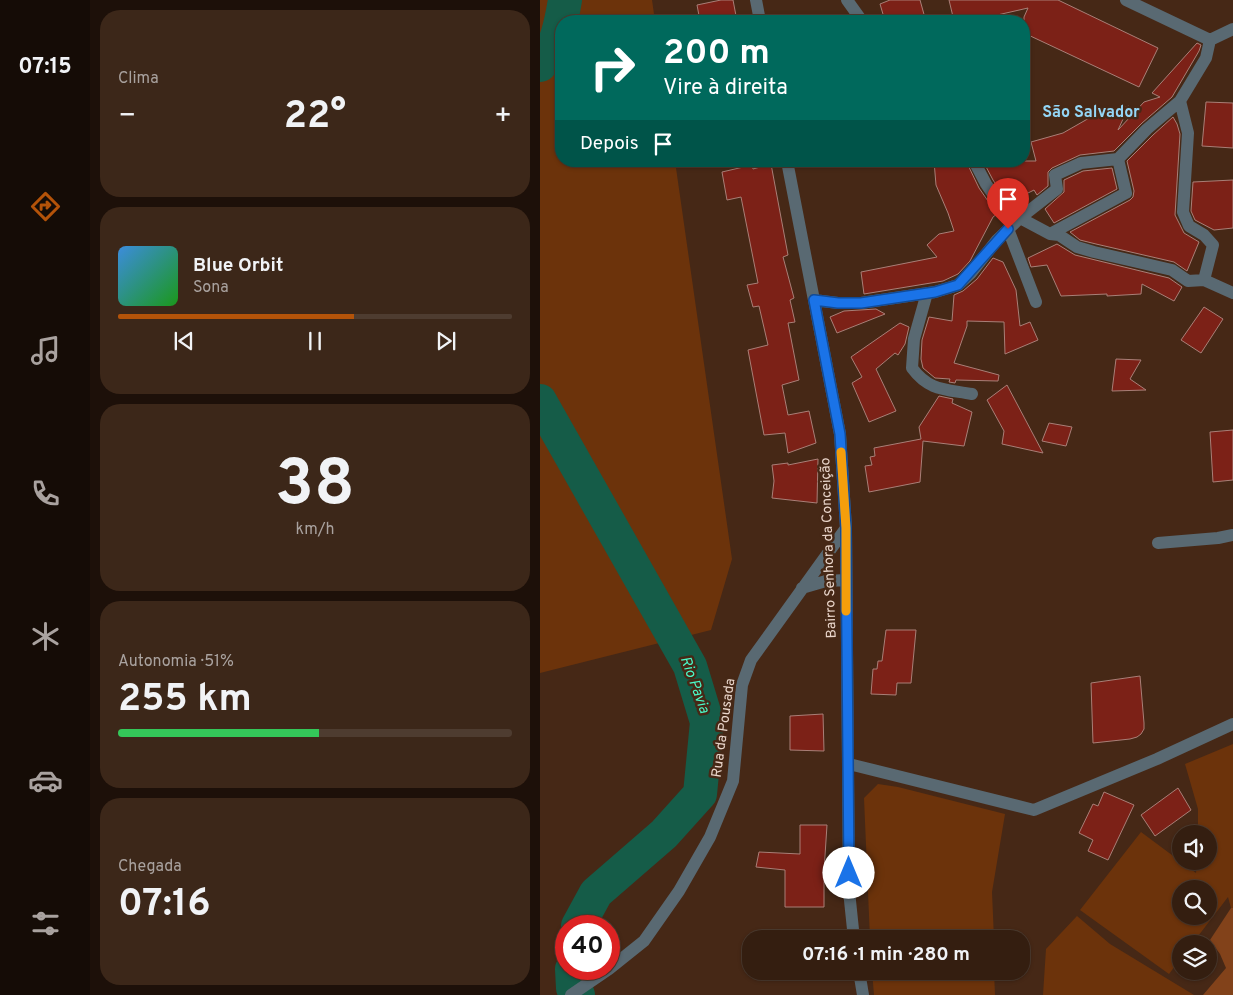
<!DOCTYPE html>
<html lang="pt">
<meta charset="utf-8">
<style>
:root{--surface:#341e10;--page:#3c2719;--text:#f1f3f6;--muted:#a9a29f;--line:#4e3c30;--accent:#b45309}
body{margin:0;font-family:Overpass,sans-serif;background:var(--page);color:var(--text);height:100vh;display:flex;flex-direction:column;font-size:19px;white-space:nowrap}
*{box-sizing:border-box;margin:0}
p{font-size:16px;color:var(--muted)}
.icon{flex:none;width:28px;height:28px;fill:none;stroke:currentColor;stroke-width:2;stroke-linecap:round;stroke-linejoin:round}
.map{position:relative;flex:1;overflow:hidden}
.sheet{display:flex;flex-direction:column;gap:10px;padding:10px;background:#1d1009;width:450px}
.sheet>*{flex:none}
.hud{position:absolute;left:15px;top:15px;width:475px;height:152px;border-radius:20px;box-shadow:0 1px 4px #0004,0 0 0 1px var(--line);background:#00695c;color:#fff;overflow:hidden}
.buttons{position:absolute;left:632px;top:825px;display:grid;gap:10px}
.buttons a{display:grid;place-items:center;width:45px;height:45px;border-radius:50%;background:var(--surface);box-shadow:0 1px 4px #0004,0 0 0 1px var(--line);font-size:25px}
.speed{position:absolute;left:15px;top:915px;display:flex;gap:10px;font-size:25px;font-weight:700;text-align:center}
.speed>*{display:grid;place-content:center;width:65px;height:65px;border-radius:50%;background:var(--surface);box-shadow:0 1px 4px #0004,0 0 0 1px var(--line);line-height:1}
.speed .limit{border:8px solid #d22;background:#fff;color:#111}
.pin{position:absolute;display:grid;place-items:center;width:42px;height:42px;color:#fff;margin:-51px -21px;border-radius:50% 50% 50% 0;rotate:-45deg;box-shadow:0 0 5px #0007}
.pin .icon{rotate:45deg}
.me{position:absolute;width:55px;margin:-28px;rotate:0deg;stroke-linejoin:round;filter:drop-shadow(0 0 4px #0008)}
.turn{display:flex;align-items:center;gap:18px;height:105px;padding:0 25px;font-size:22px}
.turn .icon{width:65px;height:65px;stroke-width:2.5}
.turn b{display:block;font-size:35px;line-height:42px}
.then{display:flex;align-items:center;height:48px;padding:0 25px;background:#0003;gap:10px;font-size:19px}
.big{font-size:38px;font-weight:700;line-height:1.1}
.sheet .widget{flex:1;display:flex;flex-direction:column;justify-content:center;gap:8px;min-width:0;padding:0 18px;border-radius:20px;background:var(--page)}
.sheet .dial{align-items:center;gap:0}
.dial b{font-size:65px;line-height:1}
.song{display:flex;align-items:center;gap:15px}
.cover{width:60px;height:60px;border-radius:8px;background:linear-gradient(135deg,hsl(210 70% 55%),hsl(120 70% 35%))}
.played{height:5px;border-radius:2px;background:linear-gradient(90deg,var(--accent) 60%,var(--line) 60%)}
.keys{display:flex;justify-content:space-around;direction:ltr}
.heat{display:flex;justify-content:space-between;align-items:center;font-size:28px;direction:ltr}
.charge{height:8px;border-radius:4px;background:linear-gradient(90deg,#34c759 51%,var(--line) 0)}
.trip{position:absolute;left:202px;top:930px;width:288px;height:50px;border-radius:20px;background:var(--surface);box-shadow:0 1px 4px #0004,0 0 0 1px var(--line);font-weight:700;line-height:50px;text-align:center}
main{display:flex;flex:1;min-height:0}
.dock{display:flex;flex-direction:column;width:90px;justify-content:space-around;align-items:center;background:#150c06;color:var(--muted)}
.dock .icon{width:35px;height:35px}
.dock .active{color:var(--accent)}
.dock b{font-size:22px;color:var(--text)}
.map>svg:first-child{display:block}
.green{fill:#6c330b;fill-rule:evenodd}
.forest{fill:#82421a}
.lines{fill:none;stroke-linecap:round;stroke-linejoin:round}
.river{stroke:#155c48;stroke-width:34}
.building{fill:#7c2117;stroke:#a97f77}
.minor{stroke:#596972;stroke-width:12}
.route-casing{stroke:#114b97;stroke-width:12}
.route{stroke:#1a73e8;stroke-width:9}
.slow{stroke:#f59e0b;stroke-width:9}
.labels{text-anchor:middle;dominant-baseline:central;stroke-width:5;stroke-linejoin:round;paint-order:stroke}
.street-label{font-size:14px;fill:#e9d5ca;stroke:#462816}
.water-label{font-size:15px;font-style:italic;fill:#4afac9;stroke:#462816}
.quarter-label{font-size:16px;font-weight:bold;fill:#94d6f6;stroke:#462816}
</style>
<main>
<nav class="dock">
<b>07:15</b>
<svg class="icon active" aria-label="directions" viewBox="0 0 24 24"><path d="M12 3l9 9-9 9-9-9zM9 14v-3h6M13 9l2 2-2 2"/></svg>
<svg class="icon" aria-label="music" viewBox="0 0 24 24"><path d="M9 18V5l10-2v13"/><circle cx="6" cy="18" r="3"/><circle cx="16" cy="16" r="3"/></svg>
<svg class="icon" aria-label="phone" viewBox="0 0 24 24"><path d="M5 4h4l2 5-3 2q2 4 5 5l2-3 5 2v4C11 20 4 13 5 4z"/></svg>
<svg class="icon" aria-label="climate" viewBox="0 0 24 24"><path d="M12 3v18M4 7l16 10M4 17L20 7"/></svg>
<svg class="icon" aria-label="car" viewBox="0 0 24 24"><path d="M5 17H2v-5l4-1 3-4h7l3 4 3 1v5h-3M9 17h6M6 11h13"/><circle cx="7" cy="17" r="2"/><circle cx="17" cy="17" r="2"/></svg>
<svg class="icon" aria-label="filters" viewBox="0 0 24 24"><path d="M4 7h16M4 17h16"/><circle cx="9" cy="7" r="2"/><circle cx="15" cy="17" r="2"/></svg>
</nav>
<section class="sheet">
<div class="widget"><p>Clima</p>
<div class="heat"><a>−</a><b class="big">22°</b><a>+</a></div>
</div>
<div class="widget">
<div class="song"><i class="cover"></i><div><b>Blue Orbit</b><p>Sona</p></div></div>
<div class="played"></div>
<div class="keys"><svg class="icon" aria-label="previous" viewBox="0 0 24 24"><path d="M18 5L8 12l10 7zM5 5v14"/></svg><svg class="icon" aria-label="pause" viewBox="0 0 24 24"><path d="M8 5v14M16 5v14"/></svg><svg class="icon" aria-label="next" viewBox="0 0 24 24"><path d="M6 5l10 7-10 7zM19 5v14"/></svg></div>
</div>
<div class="widget dial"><b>38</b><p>km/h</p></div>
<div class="widget"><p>Autonomia · 51%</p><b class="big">255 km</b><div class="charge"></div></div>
<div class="widget"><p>Chegada</p><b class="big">07:16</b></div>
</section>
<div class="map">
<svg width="693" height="995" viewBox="0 0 693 995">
<rect width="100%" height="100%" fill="#462816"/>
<path class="green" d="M0 0H112L115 21H21V161H135L192 559 171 630 0 673Z
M693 744V908H691L688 897 652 944H641V958L629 974 540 910 601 832 656 873 657 861H669V834H658V809L645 764ZM641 889H669V916H641Z
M338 784 358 787 465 814 452 892 454 939H330L324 798Z
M537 916 570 944 654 995H503L506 949Z
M332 971H454L455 995H334Z"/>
<path class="forest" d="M691 908H693V995H663L686 968 680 954 670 940Z"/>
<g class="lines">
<path class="river" d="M0 65C17 47 21 24 25 0
M0 401 150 666 167 722 160 794 124 834 56 893 38 926
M32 969 33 988 38 995"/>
</g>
<path class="building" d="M181 0H193L197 21H160L157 5Z
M350 0H380L385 18 374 21H345L340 4Z
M409 0H518L618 48 599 87 484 33V17L488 8 431 21H414Z
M657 43 661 45 659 51 632 97 602 123 574 151 540 155 512 168 508 172V186L497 195 494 190 468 203 453 180 443 161H496L491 142 523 133 551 117 589 106 578 130 604 102 620 97 612 93Z
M666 102 693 103V148L662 146Z
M633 117 637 124 640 134 635 215 644 233 659 242 647 271 634 262 556 244 540 240 530 232 590 200 593 197 594 191 587 161 613 135Z
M394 161H426L439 188 457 214 453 217 430 261 418 274 403 281 324 294 321 272 397 257 387 245 399 234 414 231 408 213 396 185Z
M231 164 248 255 243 257 254 298 250 300 255 322 248 323 259 380 242 385 248 415 269 411 276 443 248 453 245 433 224 435 208 350 228 345 219 306 213 307 207 285 218 283 201 197 187 200 182 172 212 165 213 169Z
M572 168 577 189 514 223 505 209 524 192V180L543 171Z
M693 180V228L674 230 655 220 651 211 653 182Z
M517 244 535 255 629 278 642 287 634 301 602 284 601 294 567 296V294L521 296 507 265 491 267 488 258Z
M453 258 463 262 476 290 480 326 490 322 498 340 465 354 464 322 427 321V326L414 363 459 375 458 381 416 380 415 383 409 382 410 379 395 378 383 368 381 359 382 340 389 317 412 321 414 295 423 291 437 279Z
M664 307 683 319 661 353 641 340Z
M336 309 345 314 297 333 290 317 304 311Z
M360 323 369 327 365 344 358 355 355 353 336 369 356 411 329 422 312 383 322 377 311 357Z
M576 359 601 360 590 379 606 390 572 391Z
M467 385 503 453 462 444 464 431 447 400Z
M399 396 413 399 412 403 432 412 424 446 383 441 380 482 329 492 325 466 332 465 330 457 335 456 334 448 381 439 379 427Z
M509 423 532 427 526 446 502 441Z
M693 430V480L673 482 670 432Z
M278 459 277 503 232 498 234 481 232 465 248 463V465Z
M346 630H376L371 683H357L356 695 331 694 333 669H337L338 661H342Z
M600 676 604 723V729L601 734 597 737 590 739 553 743 551 683Z
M283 714 284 751 250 750V716Z
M638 788 651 810 615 836 601 815Z
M564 792 594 805 568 860 548 851 553 840 539 833 553 804 558 806Z
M260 825H287L284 871V907H245V870L216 867 219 852 260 854Z"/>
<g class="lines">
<path class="minor" d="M216 0 220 21
M307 0 322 21
M586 0 670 40 693 29
M670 40 666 58 640 101 648 133 643 212 649 226 664 235 673 245 664 280 693 293
M247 161 300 434 306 528 309 891 314 939
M434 161 446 184 463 209 480 218 510 234 519 235 537 247 554 252 632 270 648 281 664 280
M468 229 496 302
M510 234 586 193 578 159
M387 293 374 339 372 368C389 391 405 389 432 394
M274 300 298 303H321L395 292 418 285 431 273 457 240 480 218 517 189 515 175 541 163 578 159 607 129 640 101
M618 543 678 538 693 535
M262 588 286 581 305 580
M309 764 494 810 617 759 693 724
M69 969 104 941 139 891 170 837 193 781 202 685 211 660 306 528
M319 971 323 995
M31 995 69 969"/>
</g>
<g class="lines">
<g class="route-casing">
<path id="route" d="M309 873 306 528 300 434 274 300 298 303H321L395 292 418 285 468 229"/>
</g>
<use href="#route" class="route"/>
<path class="slow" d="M301 452 306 528V611"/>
</g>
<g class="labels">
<g class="street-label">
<text transform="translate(289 548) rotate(-92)">Bairro Senhora da Conceição</text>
<text transform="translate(184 728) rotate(-82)">Rua da Pousada</text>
</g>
<g class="water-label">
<text transform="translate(154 685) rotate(70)">Rio Pavia</text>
</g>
<g class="quarter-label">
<text x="551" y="113">São Salvador</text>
</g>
</g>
</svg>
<div class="buttons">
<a><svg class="icon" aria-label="sound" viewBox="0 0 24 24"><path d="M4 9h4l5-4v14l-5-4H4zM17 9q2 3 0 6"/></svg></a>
<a><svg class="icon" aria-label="search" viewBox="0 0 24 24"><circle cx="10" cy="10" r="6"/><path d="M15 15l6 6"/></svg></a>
<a><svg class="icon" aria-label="layers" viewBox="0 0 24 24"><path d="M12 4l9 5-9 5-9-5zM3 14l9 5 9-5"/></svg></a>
</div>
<div class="speed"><div class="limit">40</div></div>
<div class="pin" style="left:468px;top:229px;background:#d93025"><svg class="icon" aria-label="arrive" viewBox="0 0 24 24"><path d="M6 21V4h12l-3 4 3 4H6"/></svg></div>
<svg class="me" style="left:309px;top:873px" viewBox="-20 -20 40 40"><circle r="19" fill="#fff"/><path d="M0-13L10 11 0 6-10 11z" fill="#1a73e8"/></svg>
<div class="trip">07:16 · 1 min · 280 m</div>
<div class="hud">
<div class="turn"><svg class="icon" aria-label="right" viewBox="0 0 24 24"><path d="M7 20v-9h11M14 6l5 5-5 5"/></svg><div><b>200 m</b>Vire à direita</div></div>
<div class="then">Depois<svg class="icon" aria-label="arrive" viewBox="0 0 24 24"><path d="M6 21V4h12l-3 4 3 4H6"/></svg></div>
</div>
</div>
</main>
